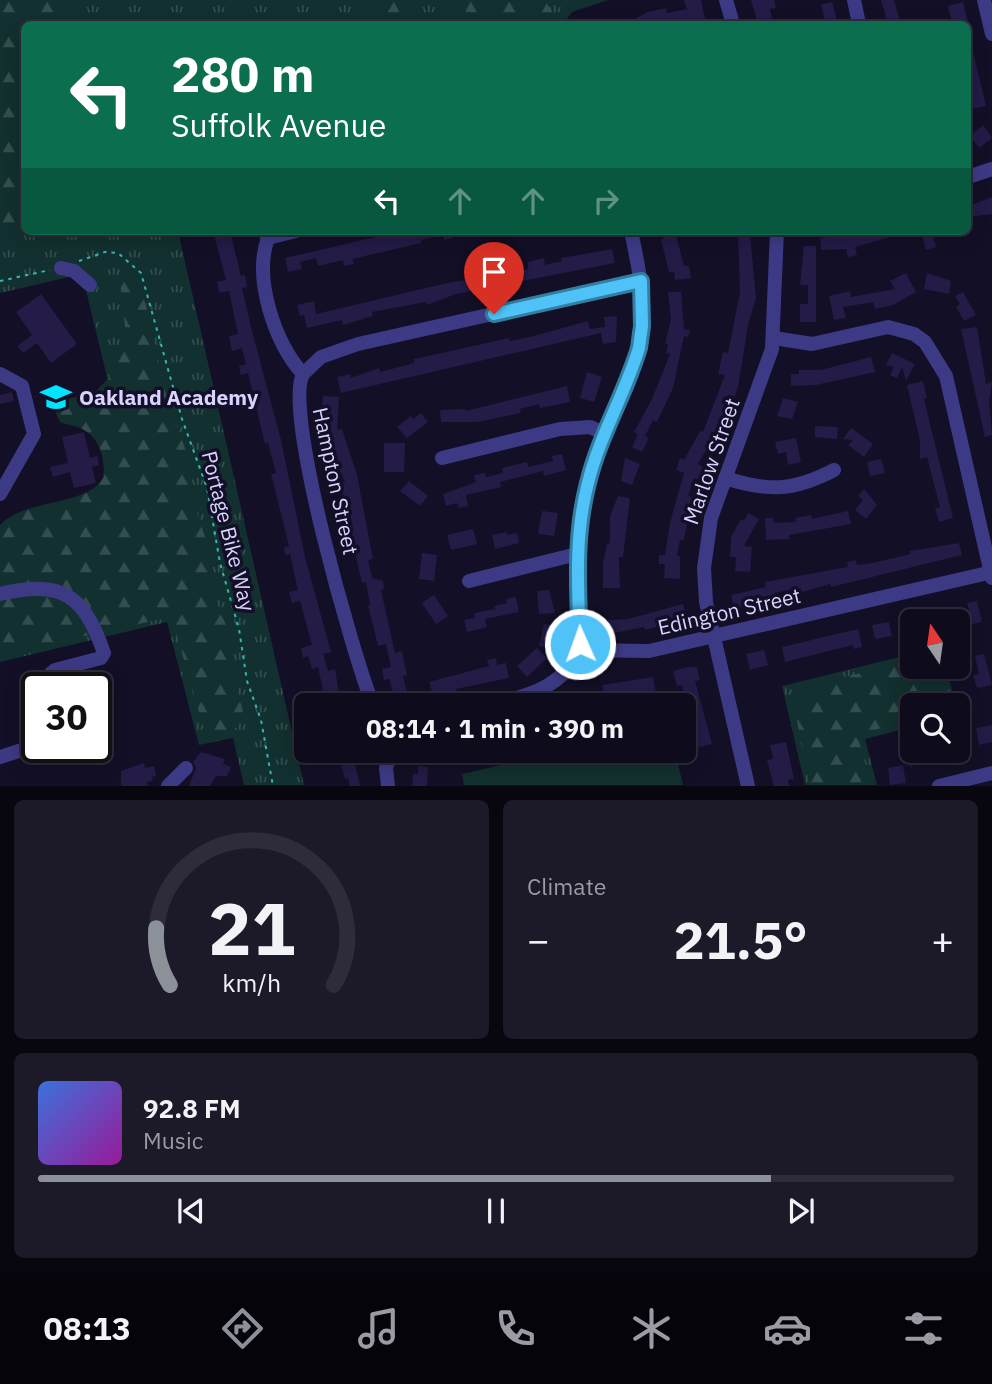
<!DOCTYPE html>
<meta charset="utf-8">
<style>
:root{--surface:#0e0b1c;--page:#1c1929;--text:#f1f3f6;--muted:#9b9ba3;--line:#2e2b3b;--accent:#8c9099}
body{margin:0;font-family:"IBM Plex Sans",sans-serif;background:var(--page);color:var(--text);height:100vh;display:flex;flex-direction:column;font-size:26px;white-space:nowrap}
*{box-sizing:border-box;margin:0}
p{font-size:23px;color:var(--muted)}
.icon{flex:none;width:38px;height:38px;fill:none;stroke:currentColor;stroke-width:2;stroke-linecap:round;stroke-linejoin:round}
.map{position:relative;height:786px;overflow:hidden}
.drawer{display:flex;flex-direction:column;gap:14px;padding:14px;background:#08060f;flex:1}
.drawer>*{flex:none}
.guide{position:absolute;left:21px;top:21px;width:950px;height:214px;border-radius:10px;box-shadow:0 4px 18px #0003,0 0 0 2px var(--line);background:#0b6e4f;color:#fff;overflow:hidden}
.needle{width:46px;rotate:347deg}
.tools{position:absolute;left:900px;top:609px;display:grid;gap:14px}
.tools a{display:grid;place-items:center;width:70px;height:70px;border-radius:10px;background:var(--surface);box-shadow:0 4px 18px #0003,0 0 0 2px var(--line);font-size:35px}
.speed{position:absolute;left:21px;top:672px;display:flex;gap:14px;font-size:35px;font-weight:700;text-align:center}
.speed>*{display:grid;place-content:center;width:91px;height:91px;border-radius:50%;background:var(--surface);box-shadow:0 4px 18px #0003,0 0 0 2px var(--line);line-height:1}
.speed .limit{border:4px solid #111;border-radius:10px;background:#fff;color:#111}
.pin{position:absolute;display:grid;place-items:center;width:60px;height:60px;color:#fff;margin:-72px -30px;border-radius:50% 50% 50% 0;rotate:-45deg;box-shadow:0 0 7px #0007}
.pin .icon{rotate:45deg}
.me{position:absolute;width:77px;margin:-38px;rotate:358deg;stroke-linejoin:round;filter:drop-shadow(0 0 5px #0008)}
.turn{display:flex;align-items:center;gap:24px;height:147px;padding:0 35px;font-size:32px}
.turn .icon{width:91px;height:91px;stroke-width:2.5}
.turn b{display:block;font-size:49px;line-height:60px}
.lanes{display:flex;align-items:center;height:66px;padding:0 35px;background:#0003;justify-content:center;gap:35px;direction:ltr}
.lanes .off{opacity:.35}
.big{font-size:52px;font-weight:800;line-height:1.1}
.drawer .card{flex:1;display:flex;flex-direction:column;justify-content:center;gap:10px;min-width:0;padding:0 24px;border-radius:10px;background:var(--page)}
.drawer .dial{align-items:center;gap:0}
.dial svg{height:182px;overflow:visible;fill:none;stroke:var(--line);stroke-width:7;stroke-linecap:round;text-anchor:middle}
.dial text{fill:var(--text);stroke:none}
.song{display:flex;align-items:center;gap:21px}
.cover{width:84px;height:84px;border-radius:10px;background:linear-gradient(135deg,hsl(220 70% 55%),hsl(300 70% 35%))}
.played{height:7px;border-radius:4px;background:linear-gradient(90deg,var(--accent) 80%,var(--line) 80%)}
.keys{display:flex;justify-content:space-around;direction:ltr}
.heat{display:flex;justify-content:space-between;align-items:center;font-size:38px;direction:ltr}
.drawer .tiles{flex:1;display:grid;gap:14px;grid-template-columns:1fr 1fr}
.card:last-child{grid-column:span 2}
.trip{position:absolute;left:294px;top:693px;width:402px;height:70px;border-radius:10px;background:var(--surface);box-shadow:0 4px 18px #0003,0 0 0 2px var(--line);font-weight:800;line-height:70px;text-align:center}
.tab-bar{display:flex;height:112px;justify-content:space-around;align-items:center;background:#06040b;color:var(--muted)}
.tab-bar .icon{width:49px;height:49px}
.tab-bar .current{color:var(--accent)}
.tab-bar b{font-size:32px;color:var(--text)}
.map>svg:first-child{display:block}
.grass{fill:url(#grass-tufts)}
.forest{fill:url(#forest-firs)}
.green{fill:#12302f}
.building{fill:#241b47}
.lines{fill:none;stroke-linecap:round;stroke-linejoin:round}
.path{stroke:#2fb8b0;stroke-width:2;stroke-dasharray:3.5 5;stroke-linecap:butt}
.minor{stroke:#3d3a85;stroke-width:14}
.route-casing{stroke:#337fa1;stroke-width:18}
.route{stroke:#4fc3f7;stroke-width:12}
.labels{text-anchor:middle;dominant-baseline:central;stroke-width:7;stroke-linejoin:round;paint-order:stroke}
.poi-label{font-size:21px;font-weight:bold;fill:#d9d4ff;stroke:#130f26;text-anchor:start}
.street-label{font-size:21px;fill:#d9d4ff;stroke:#130f26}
</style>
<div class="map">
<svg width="992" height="786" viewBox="0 0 992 786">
<defs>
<pattern id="grass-tufts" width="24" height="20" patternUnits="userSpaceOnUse" patternTransform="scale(1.75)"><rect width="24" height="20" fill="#12302f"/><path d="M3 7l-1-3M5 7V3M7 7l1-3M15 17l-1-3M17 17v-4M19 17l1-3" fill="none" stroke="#344d4e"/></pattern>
<pattern id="forest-firs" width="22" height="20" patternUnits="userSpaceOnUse" patternTransform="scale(1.75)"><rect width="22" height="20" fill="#12302f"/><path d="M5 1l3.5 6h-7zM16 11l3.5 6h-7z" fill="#344d4e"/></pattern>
</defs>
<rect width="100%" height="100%" fill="#130f26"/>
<path class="grass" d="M0 0H608L572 12 563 24H24V231H178L304 785H244L233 738 199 745 167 622 0 662V534L137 501 82 274 0 293Z
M912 654V667H946L956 705H912V727L865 739 877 785H805L782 686Z"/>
<path class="forest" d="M9 0H74L77 24H24V224L0 233V6Z
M365 0H394C399 8 402 17 395 24H381Z
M456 0H545L553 14V24C524 25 474 27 456 0Z
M133 275 141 283 165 391 188 457 194 503 208 546 211 588 228 630 233 672 243 711 239 726C227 734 213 736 203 726L176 632 173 623 166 618 0 655V525C25 498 86 507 103 478 106 461 100 437 82 429 75 425 67 425 60 422L55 411 63 400 94 393 109 378 115 353 126 335 120 283Z
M911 662 912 667 935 669C944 681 951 691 944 705H912V720L863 733 860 744 871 785H811L796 717 801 697 821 682Z"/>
<path class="green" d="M563 751H675L683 785H464L462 774Z"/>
<path class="building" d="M684 0H701L705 19 673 24H625L648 12 666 8 667 13 687 9Z
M751 0H774L776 8 770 9 773 24H758Z
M881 0H894L901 24H888Z
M832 2 838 24H826L821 5Z
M963 2 968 22 952 24 948 6Z
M971 43 986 106 968 110V44Z
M983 125 992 138 979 148 970 136Z
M992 197V214L968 217V206Z
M213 231H230L241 276 245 275 247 287 242 288 252 331 281 440 305 557 331 652 323 654 328 671 335 669 341 705H326L318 667 312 669 308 656 303 658 301 648 312 645 300 601 292 603 289 592 298 590 290 554 285 555 284 547 289 546 271 474 276 473 268 443 265 444 248 373 241 375 239 366 246 364 242 348 232 351 229 336 238 334 229 291 219 293 217 282 226 280Z
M402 231H452L453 238 444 240 443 235 421 240V243L352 259 354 264 344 266 343 260 318 266 316 258 300 262 302 269 288 272 285 258Z
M663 231H675L684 266H689L691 278 675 280 674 272H669L661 240 664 238Z
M863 231H902V234L855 247 857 255 848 257 846 249 821 250 820 238Z
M921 231H932L936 247 926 250Z
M738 235H750L756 298 748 325 738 387 719 441 714 450 708 447 698 464 704 467 700 480 694 478 688 496 692 497 684 540H680L677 556H680V579L664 578 665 564H659V555H665L670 523 684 473 676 470 680 458 684 460 700 431 703 432 725 375 718 374 723 352 728 353 740 292Z
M804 246H816V322H800V304H808V285H800Z
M612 249 615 263 456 294 427 305 426 302 372 312 373 316 343 325 342 320 307 328 304 315 300 316 297 305 314 301 316 314 447 283 513 273 528 269V262L544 258 545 265 562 261 561 258Z
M906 273 916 292 893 305 875 309 873 302 843 307 846 318 834 320 829 296 850 291 851 297 895 289 890 281Z
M927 273 951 281 949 294 924 289Z
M668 292H681L684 329 690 330 688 337 684 336 673 388 657 422 653 420 645 436 649 438 642 452 632 447 638 434 634 432 652 399 670 354 666 353 668 344 665 343 671 320Z
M963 292 976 315 964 321 956 307 960 304 955 296Z
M41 294 77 344 51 363 37 343 23 353 17 346 32 335 16 312Z
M617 316 616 342 603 344 601 333 341 393 337 377 350 374 351 378 379 368 380 372 414 363V359L424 357 509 338 510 341 530 337 588 321 590 329 605 327 604 317Z
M977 327 986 384 992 382 989 401 992 435 985 437 961 329Z
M892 353 915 364 906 381 902 367 897 378 890 375 894 367 886 365Z
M871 357 875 372 816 385 791 386V374H799V370H821Z
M587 372 602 377 594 402 580 398Z
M923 381 927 398 924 399 953 518 939 522 935 508 940 507 927 457 920 459V441L907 385Z
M567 386 570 402 540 408 539 404 520 409 521 413 478 422H441L440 410 465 409 466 411Z
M12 392 14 401 0 404V395Z
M323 396 339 397 337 430 342 429 357 475 373 559 368 560 372 578 383 581 384 589 381 590 395 653 402 651 407 675 403 676 409 700 396 704 389 679 384 680 382 669 391 667 386 644 378 646 368 605H370L366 582 362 583 349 527 353 526 349 510 343 511 341 502 345 501 340 483 345 482 332 451 326 427 327 415 322 414Z
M783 398 798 402 792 419 777 416Z
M421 413 428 422 407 438 397 427 411 416 413 419Z
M815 426 838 427 837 439 815 437Z
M851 428 873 444 864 457 848 445 853 440 843 439Z
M84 432 90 458 97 456 99 465 92 467 96 483 74 488 70 472 53 477 50 467 68 463 62 437Z
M796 438 801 462 788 465 786 452 778 454 775 442Z
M384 443H405L404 472H384Z
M562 454 566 470 544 476 543 471 500 482 501 487 466 495 468 506 459 508 457 503 446 506 443 494 476 482 474 475 485 473 486 477 503 473 502 468 527 462 528 467 553 461 552 456Z
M625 458 640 464 632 485 621 481Z
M881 459 885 473 870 476 867 462Z
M409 481 428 496 420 506 400 491Z
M864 489 877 505 866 519 855 510 863 500 858 496Z
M618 496 630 498 623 557H619L620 588H603V563L607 544 610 543V516Z
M542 511 558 513 554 536 538 534Z
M848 511 851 524 789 535V539L766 540 765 518H773L774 523 796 522 795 518 811 515 812 519Z
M748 513 759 519 744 546 752 547 750 572 735 571 736 557H730L731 537 741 519 744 521Z
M473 529 477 544 451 550 447 535Z
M507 532V535L517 533 519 543 495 549 492 535Z
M959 543 962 555 831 587 830 584 799 593 798 588 775 593 776 598 751 602 752 605 734 609 731 595 766 587 765 582 848 567 847 562 856 560 857 565 873 563 910 554V551Z
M422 553 437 555 434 581 419 579Z
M549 590 555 613 539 614 537 591Z
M434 595 448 616 436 624 422 603Z
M516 597 519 612 485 619 487 627 467 632 464 620 475 618 474 613 495 609 494 606 507 603 506 599Z
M977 601 982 622 959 627 957 621H907V618L942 610 950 611V614L969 610 967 603Z
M683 604 687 619 645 630 644 627 609 634 607 620 628 619Z
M912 621V643L909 644 908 639 902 640 899 627Z
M889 622 892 636 875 639 872 625Z
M544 624 558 626 553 649 539 646Z
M858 629 862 647 854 649 853 645 785 662 782 647Z
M537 648 547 658 527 677 517 666Z
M764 650 768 665 750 670 746 654Z
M984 654 992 685 977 688 973 675 979 674 975 656Z
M496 658 497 665 506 663 509 678 456 689 457 692 440 696 438 691 432 692 429 682 489 666 487 660Z
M688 667H697L700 680 695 681 712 744 696 748 682 685 677 686 673 671Z
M653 677 656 692 639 696V692L606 700 602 685Z
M992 725V742L979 745 976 728Z
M786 742 794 779 788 780 789 786H774L767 760 773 759 770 745Z
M912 744V751H938L912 763V769L902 748Z
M338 751H352L360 786H350L348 778 345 779Z
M428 751H455L434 762Z
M201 752 225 759 223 764 231 767 227 776H216L210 786H189L196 768 193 762Z
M144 763 145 768 154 766 156 776 152 777 153 781 147 782 148 786H121V771Z
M903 765 906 783 890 785 888 768Z
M418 766 428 767 427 786H412L413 774H418Z"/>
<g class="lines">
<path class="path" d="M79 261 105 252 118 253 141 273 182 419 207 488 220 563 239 629 247 681 261 720 273 786
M0 281 50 270"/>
<path class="minor" d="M726 0 733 24
M854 0 859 24
M984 0 992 34
M968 177 992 169
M264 231 268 238C253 279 275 343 303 374 283 412 354 658 373 705
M268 238 296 231
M61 268 74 271 90 285
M774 338 812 344 888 327 914 334 925 342 946 376 992 578
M0 374 22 386 34 434 0 494
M303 374 321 357 358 344 641 281
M442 458 560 429 590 427 606 434
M725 478C769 492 794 491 834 470
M469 581 577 554
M0 594C62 579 84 595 104 653L101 658 55 670 51 673 52 688
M580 650C579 593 574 537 588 481 600 435 630 394 640 347 648 308 639 269 631 231
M491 705C528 696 563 687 580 650L649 651 992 572
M0 757 37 745
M168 786 186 768
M388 786 386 768 392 751
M748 786 706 602 704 568 711 518 772 349 777 231
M939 786 992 773"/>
</g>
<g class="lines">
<g class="route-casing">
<path id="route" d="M494 314 641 281 642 326 639 348C625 394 599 437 588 483 574 536 578 590 580 644"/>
</g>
<use href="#route" class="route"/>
</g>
<defs>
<g id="school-bare" transform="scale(2.415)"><path d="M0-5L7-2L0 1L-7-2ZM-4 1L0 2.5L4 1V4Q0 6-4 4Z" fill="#00e5ff" stroke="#130f26" stroke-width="2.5" paint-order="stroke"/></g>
</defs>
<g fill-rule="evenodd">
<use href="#school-bare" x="56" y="397"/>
</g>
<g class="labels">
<g class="poi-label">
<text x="79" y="397">Oakland Academy</text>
</g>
<g class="street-label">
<text transform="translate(711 461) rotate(-71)">Marlow Street</text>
<text transform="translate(336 481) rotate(78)">Hampton Street</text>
<text transform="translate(229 531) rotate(76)">Portage Bike Way</text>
<text transform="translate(729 611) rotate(-13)">Edington Street</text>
</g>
</g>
</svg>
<div class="tools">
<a><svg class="needle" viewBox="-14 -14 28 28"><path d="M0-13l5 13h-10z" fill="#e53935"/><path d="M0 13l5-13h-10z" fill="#9b9ba3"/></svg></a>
<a><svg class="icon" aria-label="search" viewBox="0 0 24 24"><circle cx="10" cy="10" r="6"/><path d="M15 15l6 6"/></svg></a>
</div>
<div class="speed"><div class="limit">30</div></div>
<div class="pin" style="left:494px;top:314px;background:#d93025"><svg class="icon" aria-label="arrive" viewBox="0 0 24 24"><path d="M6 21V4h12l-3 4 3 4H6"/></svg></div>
<svg class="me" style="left:580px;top:644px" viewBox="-20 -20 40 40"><circle r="17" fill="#4fc3f7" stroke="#fff" stroke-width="3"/><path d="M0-11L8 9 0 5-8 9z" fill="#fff"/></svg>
<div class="trip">08:14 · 1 min · 390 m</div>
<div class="guide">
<div class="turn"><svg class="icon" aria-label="left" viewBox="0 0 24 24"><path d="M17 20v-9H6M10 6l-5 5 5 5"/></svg><div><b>280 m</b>Suffolk Avenue</div></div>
<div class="lanes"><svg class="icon" aria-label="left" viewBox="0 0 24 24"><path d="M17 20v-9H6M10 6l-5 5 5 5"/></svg><svg class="icon off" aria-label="ahead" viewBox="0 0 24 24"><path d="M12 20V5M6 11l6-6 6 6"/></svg><svg class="icon off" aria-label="ahead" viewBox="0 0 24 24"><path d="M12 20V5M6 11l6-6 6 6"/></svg><svg class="icon off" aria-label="right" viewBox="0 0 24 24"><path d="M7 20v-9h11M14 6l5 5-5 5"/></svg></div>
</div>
</div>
<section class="drawer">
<div class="tiles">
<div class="card dial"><svg viewBox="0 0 100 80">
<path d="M14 69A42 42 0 1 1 86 69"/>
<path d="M14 69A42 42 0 0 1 8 44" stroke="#8c9099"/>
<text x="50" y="56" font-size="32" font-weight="700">21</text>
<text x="50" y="72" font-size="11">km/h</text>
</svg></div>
<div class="card"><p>Climate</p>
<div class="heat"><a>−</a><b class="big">21.5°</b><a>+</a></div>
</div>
<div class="card">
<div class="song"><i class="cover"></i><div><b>92.8 FM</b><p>Music</p></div></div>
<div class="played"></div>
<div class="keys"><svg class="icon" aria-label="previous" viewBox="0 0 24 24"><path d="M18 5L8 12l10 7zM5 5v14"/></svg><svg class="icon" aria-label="pause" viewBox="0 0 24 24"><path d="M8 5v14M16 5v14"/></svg><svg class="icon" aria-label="next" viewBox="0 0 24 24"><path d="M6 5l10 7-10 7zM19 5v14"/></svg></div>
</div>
</div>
</section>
<nav class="tab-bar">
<b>08:13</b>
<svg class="icon current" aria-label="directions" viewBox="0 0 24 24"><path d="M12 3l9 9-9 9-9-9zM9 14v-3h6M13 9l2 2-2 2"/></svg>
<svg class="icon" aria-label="music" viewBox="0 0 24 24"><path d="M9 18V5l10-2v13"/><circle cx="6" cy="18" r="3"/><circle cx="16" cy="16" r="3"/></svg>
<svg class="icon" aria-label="phone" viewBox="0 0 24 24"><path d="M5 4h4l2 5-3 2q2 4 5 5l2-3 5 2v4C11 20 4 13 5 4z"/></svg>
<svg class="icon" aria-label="climate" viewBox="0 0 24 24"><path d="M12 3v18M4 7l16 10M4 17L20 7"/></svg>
<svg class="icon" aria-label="car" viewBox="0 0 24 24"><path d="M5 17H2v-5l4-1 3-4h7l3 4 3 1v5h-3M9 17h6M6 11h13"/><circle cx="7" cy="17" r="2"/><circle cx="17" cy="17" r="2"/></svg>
<svg class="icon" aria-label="filters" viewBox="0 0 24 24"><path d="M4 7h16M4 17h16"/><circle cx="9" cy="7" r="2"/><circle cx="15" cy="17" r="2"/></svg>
</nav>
